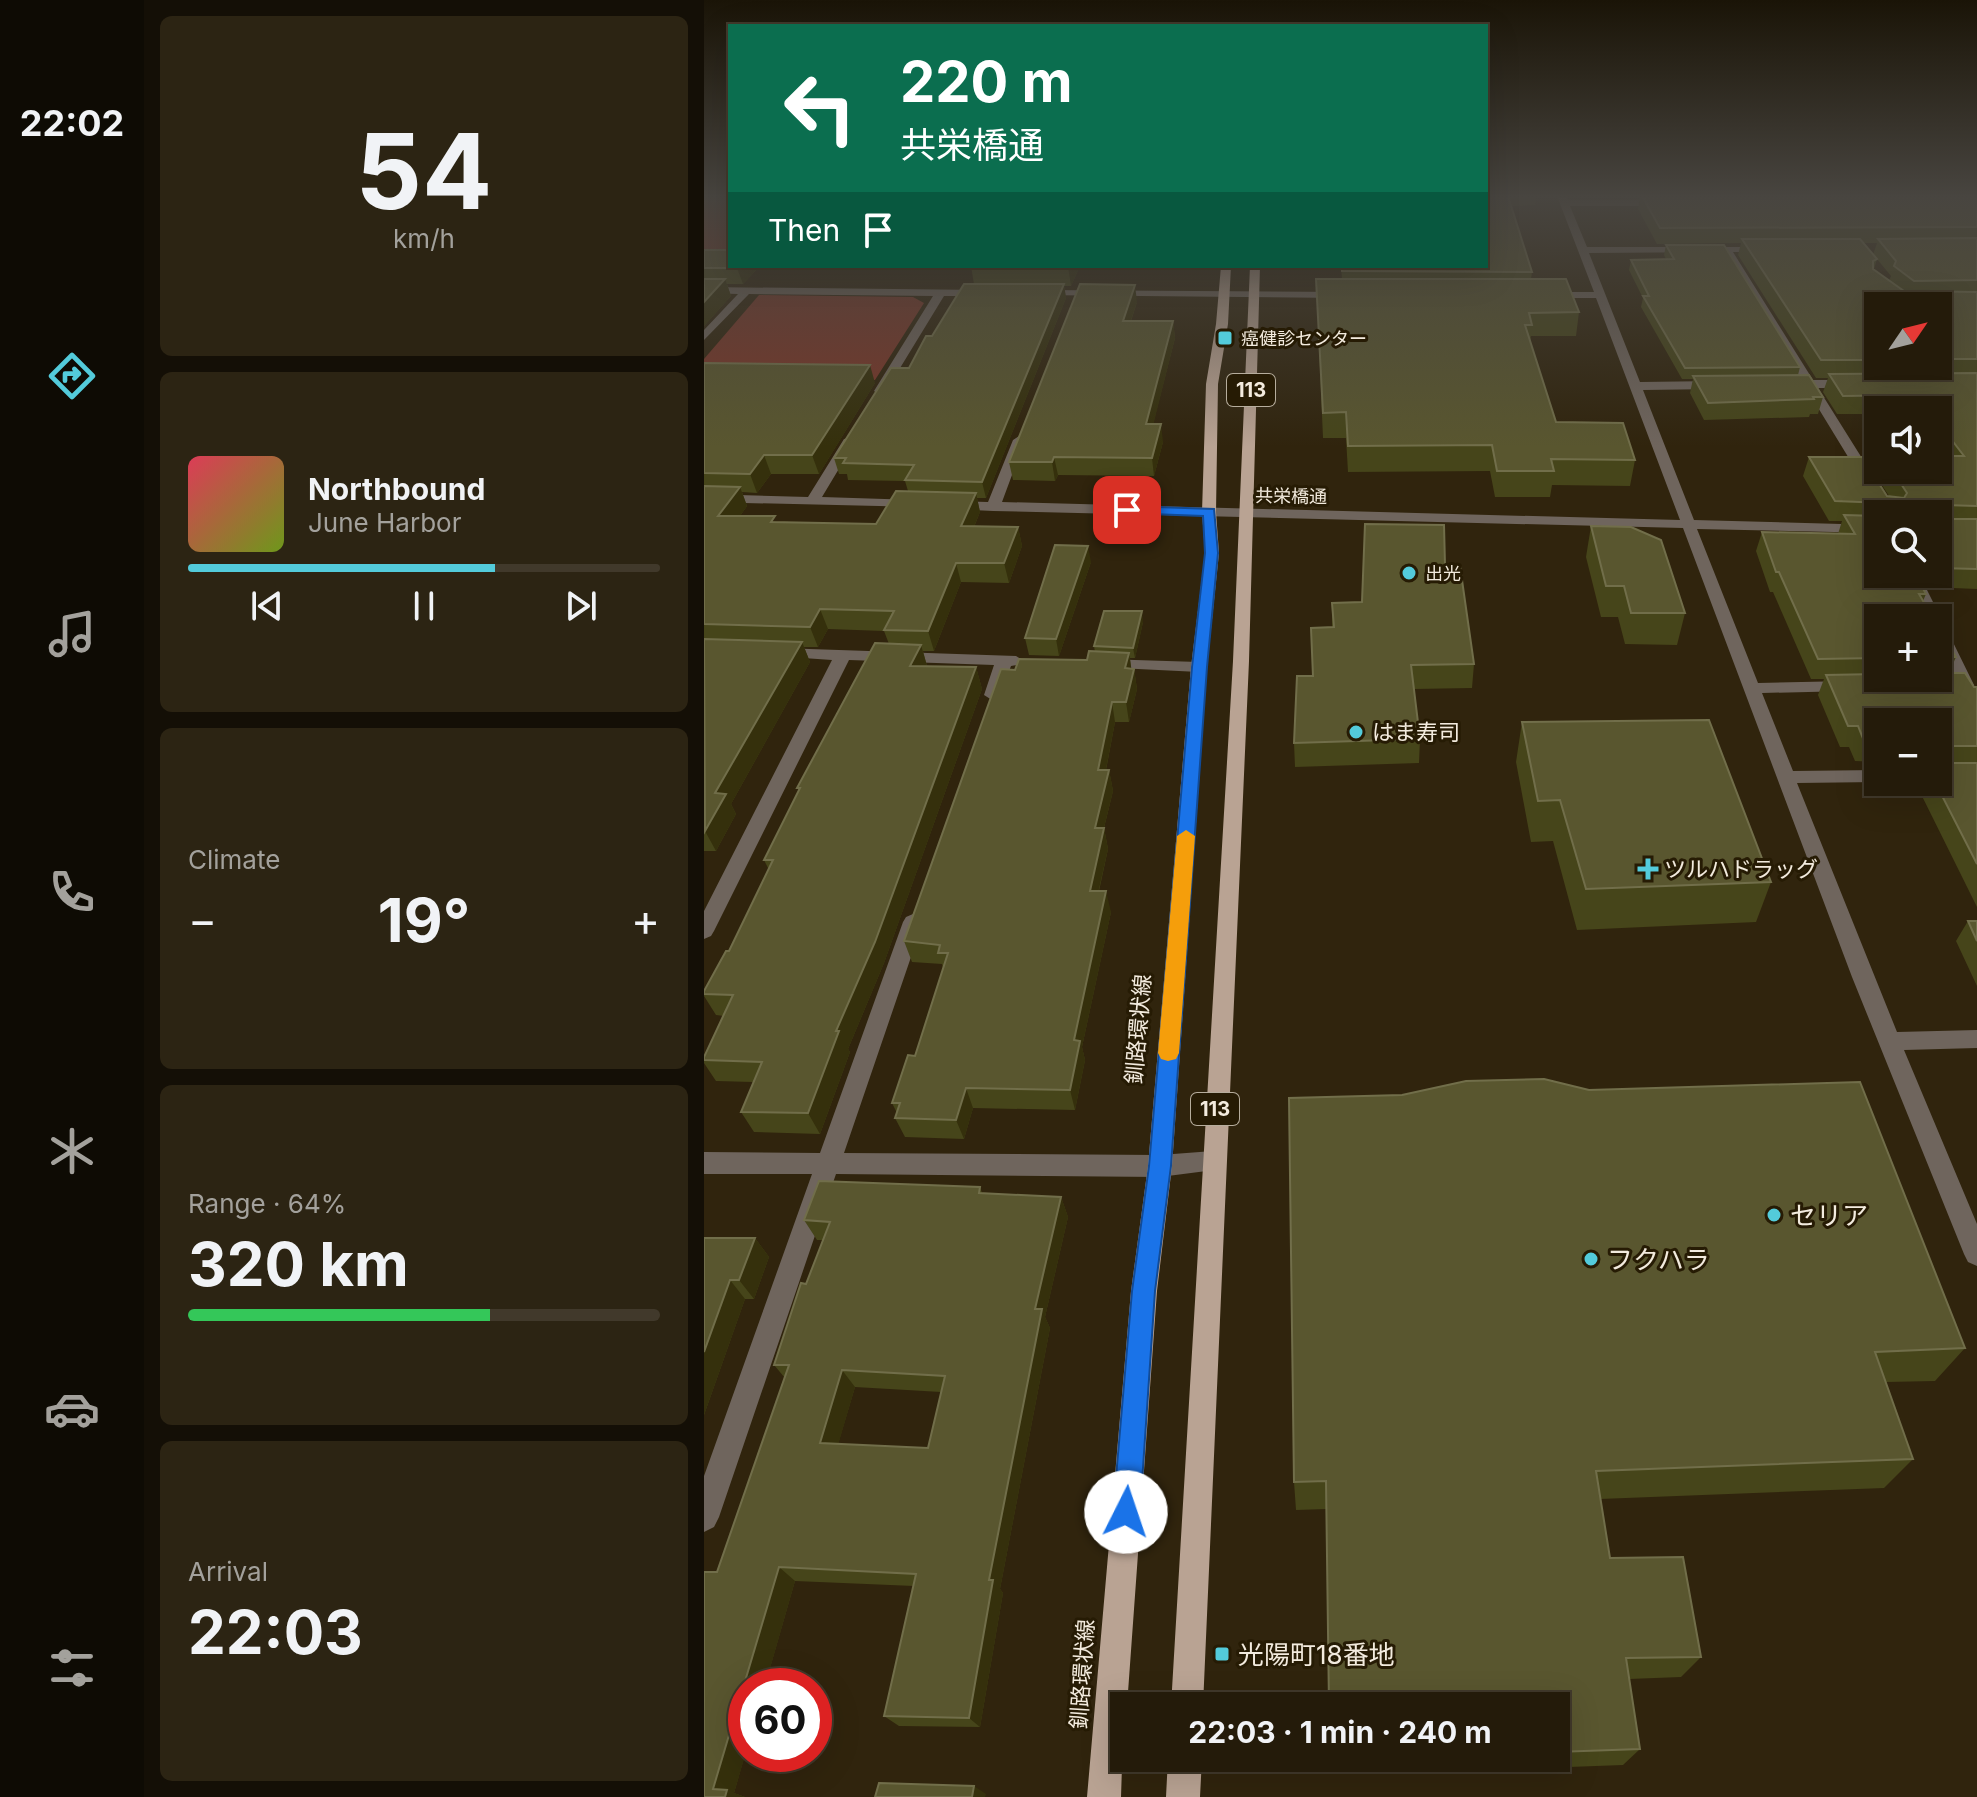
<!DOCTYPE html>
<meta charset="utf-8">
<style>
:root{--surface:#241b0a;--page:#2c2413;--text:#f1f3f6;--muted:#a3a19c;--line:#41392b;--accent:#53cbdb}
body{margin:0;font-family:Inter,"Noto Sans JP",sans-serif;background:var(--page);color:var(--text);height:100vh;display:flex;flex-direction:column;font-size:30px;white-space:nowrap}
*{box-sizing:border-box;margin:0}
p{font-size:26px;color:var(--muted)}
.icon{flex:none;width:44px;height:44px;fill:none;stroke:currentColor;stroke-width:2;stroke-linecap:round;stroke-linejoin:round}
.map{position:relative;flex:1;overflow:hidden}
.sheet{display:flex;flex-direction:column;gap:16px;padding:16px;background:#140f06;width:560px}
.sheet>*{flex:none}
.top-card{position:absolute;left:24px;top:24px;width:760px;height:244px;border-radius:0px;box-shadow:0 8px 32px #0002,0 0 0 2px var(--line);background:#0b6e4f;color:#fff;overflow:hidden}
.needle{width:52px;rotate:55deg}
.tools{position:absolute;left:1160px;top:292px;display:grid;gap:16px}
.tools a{display:grid;place-items:center;width:88px;height:88px;border-radius:0px;background:var(--surface);box-shadow:0 8px 32px #0002,0 0 0 2px var(--line);font-size:40px}
.speed{position:absolute;left:24px;top:1668px;display:flex;gap:16px;font-size:40px;font-weight:700;text-align:center}
.speed>*{display:grid;place-content:center;width:104px;height:104px;border-radius:50%;background:var(--surface);box-shadow:0 8px 32px #0002,0 0 0 2px var(--line);line-height:1}
.speed .limit{border:12px solid #d22;background:#fff;color:#111}
.pin{position:absolute;display:grid;place-items:center;width:68px;height:68px;color:#fff;margin:-34px;border-radius:16px;box-shadow:0 4px 12px #0006}
.me{position:absolute;width:88px;margin:-44px;rotate:4deg;stroke-linejoin:round;filter:drop-shadow(0 0 6px #0008)}
.turn{display:flex;align-items:center;gap:28px;height:168px;padding:0 40px;font-size:36px}
.turn .icon{width:104px;height:104px;stroke-width:2.5}
.turn b{display:block;font-size:56px;line-height:68px}
.then{display:flex;align-items:center;height:76px;padding:0 40px;background:#0003;gap:16px;font-size:30px}
.big{font-size:60px;font-weight:700;line-height:1.1}
.sheet .card{flex:1;display:flex;flex-direction:column;justify-content:center;gap:12px;min-width:0;padding:0 28px;border-radius:12px;background:var(--page)}
.sheet .dial{align-items:center;gap:0}
.dial b{font-size:104px;line-height:1}
.song{display:flex;align-items:center;gap:24px}
.cover{width:96px;height:96px;border-radius:12px;background:linear-gradient(135deg,hsl(350 70% 55%),hsl(80 70% 35%))}
.played{height:8px;border-radius:4px;background:linear-gradient(90deg,var(--accent) 65%,var(--line) 65%)}
.keys{display:flex;justify-content:space-around;direction:ltr}
.heat{display:flex;justify-content:space-between;align-items:center;font-size:44px;direction:ltr}
.charge{height:12px;border-radius:6px;background:linear-gradient(90deg,#34c759 64%,var(--line) 0)}
.trip{position:absolute;left:406px;top:1692px;width:460px;height:80px;border-radius:0px;background:var(--surface);box-shadow:0 8px 32px #0002,0 0 0 2px var(--line);font-weight:700;line-height:80px;text-align:center}
main{display:flex;flex:1;min-height:0}
.tabs{display:flex;flex-direction:column;width:144px;justify-content:space-around;align-items:center;background:#0e0b04;color:var(--muted)}
.tabs .icon{width:56px;height:56px}
.tabs .active{color:var(--accent)}
.tabs b{font-size:36px;color:var(--text)}
.map>svg:first-child{display:block}
.green{fill:#793729}
.lines{fill:none;stroke-linecap:round;stroke-linejoin:round}
.minor{fill:#6f655d;fill-rule:evenodd}
.major{fill:#b9a393;fill-rule:evenodd}
.wall{fill:#46451a;fill-rule:evenodd}
.shaded-wall{fill:#35300c}
.building{fill:#59562f;stroke:#716e4a;stroke-width:2;fill-rule:evenodd}
.route{fill:#1a73e8;stroke:#114b97;stroke-width:2}
.slow{fill:#f59e0b}
.poi-dot{fill:#53cbdb;stroke:#261b04;stroke-width:3}
.labels{text-anchor:middle;dominant-baseline:central;stroke-width:6;stroke-linejoin:round;paint-order:stroke}
.far-poi-label{font-size:18px;fill:#f3ebde;stroke:#261b04;text-anchor:start}
.far-street-label{font-size:18px;fill:#f3ebde;stroke:#261b04}
.shield{fill:#261b04;stroke:#b6ad9d;stroke-width:2}
.shield-label{font-size:20px;font-weight:bold;fill:#f3ebde}
.poi-label{font-size:22px;fill:#f3ebde;stroke:#261b04;text-anchor:start}
.street-label{font-size:22px;fill:#f3ebde;stroke:#261b04}
.near-poi-label{font-size:26px;fill:#f3ebde;stroke:#261b04;text-anchor:start}
</style>
<main>
<nav class="tabs">
<b>22:02</b>
<svg class="icon active" aria-label="directions" viewBox="0 0 24 24"><path d="M12 3l9 9-9 9-9-9zM9 14v-3h6M13 9l2 2-2 2"/></svg>
<svg class="icon" aria-label="music" viewBox="0 0 24 24"><path d="M9 18V5l10-2v13"/><circle cx="6" cy="18" r="3"/><circle cx="16" cy="16" r="3"/></svg>
<svg class="icon" aria-label="phone" viewBox="0 0 24 24"><path d="M5 4h4l2 5-3 2q2 4 5 5l2-3 5 2v4C11 20 4 13 5 4z"/></svg>
<svg class="icon" aria-label="climate" viewBox="0 0 24 24"><path d="M12 3v18M4 7l16 10M4 17L20 7"/></svg>
<svg class="icon" aria-label="car" viewBox="0 0 24 24"><path d="M5 17H2v-5l4-1 3-4h7l3 4 3 1v5h-3M9 17h6M6 11h13"/><circle cx="7" cy="17" r="2"/><circle cx="17" cy="17" r="2"/></svg>
<svg class="icon" aria-label="filters" viewBox="0 0 24 24"><path d="M4 7h16M4 17h16"/><circle cx="9" cy="7" r="2"/><circle cx="15" cy="17" r="2"/></svg>
</nav>
<section class="sheet">
<div class="card dial"><b>54</b><p>km/h</p></div>
<div class="card">
<div class="song"><i class="cover"></i><div><b>Northbound</b><p>June Harbor</p></div></div>
<div class="played"></div>
<div class="keys"><svg class="icon" aria-label="previous" viewBox="0 0 24 24"><path d="M18 5L8 12l10 7zM5 5v14"/></svg><svg class="icon" aria-label="pause" viewBox="0 0 24 24"><path d="M8 5v14M16 5v14"/></svg><svg class="icon" aria-label="next" viewBox="0 0 24 24"><path d="M6 5l10 7-10 7zM19 5v14"/></svg></div>
</div>
<div class="card"><p>Climate</p>
<div class="heat"><a>−</a><b class="big">19°</b><a>+</a></div>
</div>
<div class="card"><p>Range · 64%</p><b class="big">320 km</b><div class="charge"></div></div>
<div class="card"><p>Arrival</p><b class="big">22:03</b></div>
</section>
<div class="map">
<svg width="1273" height="1797" viewBox="0 0 1273 1797">
<rect width="100%" height="100%" fill="#30240d"/>
<path class="green" d="M0 196H26V266L0 277Z
M55 295 209 297 220 303 171 380H0V359Z"/>
<g class="lines">
<path class="minor" d="M853 196H862L864 200H961L966 203 961 206H866L883 247H1066L1067 249 1062 252H1029L1109 380H1149L1155 384 1149 388H1114L1193 514H1179L1102 388H1085L1079 384 1097 380 1019 252 885 253 936 382 1013 381 1019 385 1013 389 939 390 990 520 1174 525V533L993 529 1054 683 1145 681 1153 686 1145 691 1058 693 1089 771 1174 770V782L1093 783 1193 1032 1273 1030V1048L1200 1050 1273 1224V1266L1264 1262 1260 1254 1148 977 979 528 289 511 248 509 241 505 248 501 284 502 309 440 315 436 321 440 298 502 976 520 892 298H840L835 295 840 292H890Z
M0 287 280 290 285 293 280 296H240L182 391 176 395 170 391 229 296 45 294 0 340V330L34 294 0 293Z
M336 290 640 292 645 295 640 298 332 295 331 293Z
M145 438 151 442 118 497 212 500 219 504 217 507 0 502V494L104 497 140 439Z
M1201 574H1215L1237 618 1235 621 1234 618H1221Z
M1234 623 1242 628 1270 685 1268 689H1256L1254 685 1234 644Z
M76 648 312 656 320 661 318 664 307 666 296 695 288 700 280 695 290 665 145 660 10 931 7 936 0 939V911L128 660 70 656 68 653Z
M399 659 495 662 503 667 495 672 393 667V661Z
M209 914 216 917 219 922 140 1153 456 1155 509 1151 518 1155 521 1162 518 1169 456 1177 132 1174 15 1517 10 1527 0 1532V1476L108 1174H0V1152L116 1153 199 922 202 917Z"/>
<path class="major" d="M517 266H527L524 324 514 384 512 512 515 553 503 667 468 1166 453 1291 423 1706H420L417 1797H383L427 1291 444 1166 487 667 501 553 498 512 502 384 512 324Z
M546 266H556L545 661 499 1706H467L529 661Z
M464 1758H498L496 1797H462Z"/>
</g>
<path class="wall" d="M782 196H832L831 205 807 206 828 272 827 279 875 312 872 336H827L826 342 852 422 931 460 926 486 848 485 846 497H791L786 471 644 472 642 438H619L612 279H638L637 266H782Z
M896 196H1273V589L1225 587 1217 574H1234V514H1174V574L1222 594 1219 601 1174 618V678H1234V626L1252 657 1245 673 1270 687H1273V907L1211 782H1234V722H1174V762L1151 761 1145 747H1136L1114 695 1120 679H1107L1069 592H1066L1052 551 1058 532 1134 534 1138 521H1125L1099 476 1105 457 1183 496H1185L1172 476 1174 470H1234L1238 456 1234 450V410H1174V414H1133L1119 392 1124 378H1112L1034 255 1037 243 953 244 934 209 936 196ZM1160 243H1173L1169 255ZM1173 259 1187 276 1185 281 1170 269ZM1174 306H1234V366H1174Z
M962 245 1096 367 1094 375 1119 397 1114 414H1106L1105 417 1000 420 986 393 989 379H978L937 307 939 298 925 270 927 260 962 259 960 255Z
M0 250 56 266 39 284H23L27 296 0 326Z
M267 266H376L367 286H360L362 298 282 498H273L276 512 270 527H314L318 546 305 583 257 582 230 651H219L223 666 272 667 278 689 180 963 144 1049 146 1052 116 1134 50 1132 37 1112 49 1082 12 1081 0 1063V1057L20 1016 12 1015 0 996V991L25 951 65 870 60 860 95 791 93 788 185 644 180 631 124 629 114 647H100L106 662 27 804 32 814 12 851H0V363L171 383 115 474H67L53 493 38 492 43 506 36 516 73 522 172 524 204 491 201 481 144 480 143 474H135L130 458 205 368 270 284Z
M433 302 427 321H469L471 338 449 424 459 442 450 476 354 475 351 481 309 480 305 462Z
M887 526 981 613 973 645 921 644 914 617H897L882 557Z
M387 562 355 656 325 655 321 638Z
M741 565 770 664 768 688 710 689 716 739 715 763 591 767 590 743 628 627V603L658 602Z
M439 622 431 658H426L427 668 430 669 433 689 425 722H411L402 770H405L409 791 400 828 404 849 395 891 407 912 378 1047 381 1060 371 1110 269 1108 260 1139 201 1137 191 1118 193 1113 188 1103 211 1056 239 968 238 964 208 962 200 941 311 670 383 660 391 652 390 646Z
M818 722 1067 882 1052 922 873 930 849 841 827 842 812 762Z
M1264 921H1273V986L1252 941Z
M585 1098 1261 1348 1231 1381 1182 1382 1209 1459 1180 1488 896 1499 906 1558 997 1657 977 1677 925 1679 936 1749 919 1765 838 1768 837 1758H852V1706L622 1509 592 1510 590 1482Z
M276 1187 278 1193 357 1197 364 1217 341 1317 346 1328 296 1589 299 1593 276 1727 195 1726 180 1716 210 1586 91 1581 30 1793 41 1797H0L13 1572 81 1378 70 1365 119 1240H113L100 1220ZM151 1387 237 1392 224 1448 134 1444Z
M0 1238H51L65 1257 50 1299H41L0 1415Z"/>
<path class="shaded-wall" d="M35 266H56L39 284 33 268Z
M364 266H376L367 286Z
M21 279 27 296 0 326V302Z
M360 284 362 298 282 498 278 482Z
M431 285 433 302 421 338 419 321Z
M469 321 471 338 445 442 442 424Z
M166 365 171 383 115 474 108 455Z
M457 424 459 442 450 476 448 458Z
M60 455 67 474 53 493 46 474Z
M350 457 354 475 351 481 348 462Z
M36 487 43 506 22 536 14 516Z
M272 493 276 512 262 546 257 526Z
M314 527 318 546 305 583 300 563Z
M384 546 387 562 355 656 352 639Z
M252 563 257 582 230 651 224 631Z
M116 609 124 629 114 647 106 627Z
M438 611 439 622 431 658 429 648Z
M98 642 106 662 27 804 32 814 12 851 1 831 11 793Z
M217 645 223 666H206Z
M425 653 428 673 421 668Z
M272 667 278 689 180 963 144 1049 146 1052 116 1134 104 1113 132 1031Z
M430 669 433 689 425 722 422 702Z
M408 702 411 722 398 790 394 770Z
M405 770 409 791 395 848 391 828Z
M400 828 404 849 390 911 386 891Z
M402 891 407 912 378 1047 381 1060 371 1110 366 1090 370 1040Z
M262 1088 269 1108 260 1139 252 1120Z
M357 1197 364 1217 341 1317 346 1328 296 1589 299 1593 276 1727 265 1718 285 1580 331 1309Z
M51 1238 65 1257 50 1299 35 1280Z
M26 1280 41 1299 0 1415V1352Z
M138 1370 151 1387 130 1459 116 1443Z
M75 1567 91 1581 61 1686H42V1752L30 1793 41 1797H21L9 1789Z
M270 1786 282 1794 281 1797H268Z"/>
<path class="building" d="M782 196H804L828 272 638 271V266H782Z
M938 196H1273V227L956 228Z
M1273 238V280L1210 281 1190 266 1192 261 1174 239Z
M1038 239H1156L1173 259 1169 261V269L1200 291 1273 292V359H1234V306H1174V360H1117Z
M962 245H1020L1096 367 981 368 939 296H945L927 260 970 259Z
M0 250H26V266H35L33 268H0Z
M0 279H21L0 302Z
M612 279H862L875 312 825 313 828 325H821L852 422 919 423 931 460 847 459 850 471H793L788 445 644 446 642 412 619 413Z
M260 284H360L278 482 201 480 210 465 139 463 142 458H130L187 368H205L222 336H228Z
M376 284 431 285 419 321H469L442 424H457L448 458 350 457 348 462H305Z
M0 363 166 365 108 455H60L46 474 0 473Z
M1273 373V506L1240 505 1239 516 1242 519H1273V569L1234 568V514H1183L1184 506 1181 503 1131 501 1105 457H1158L1183 496 1200 498 1203 493 1188 470H1234V456H1260L1234 422V410H1225L1214 395 1139 396 1125 374Z
M1105 375 1119 397H1109L1110 399 1004 403 989 376Z
M0 486 36 487 14 516H71L67 522 172 524 192 491 272 493 257 526 314 527 300 563H252L224 631 180 630 190 611 116 609 106 627 0 624Z
M1140 515 1174 516V574H1211L1222 594H1215L1229 618H1174V658L1114 659 1075 572H1072L1058 532 1151 534Z
M661 524 740 525 741 565 756 566 770 664 707 665 716 739 590 743 593 676H609L607 628 630 627 628 603 658 602Z
M887 526 927 527 957 540 981 613H927L920 586H902Z
M351 545 384 546 352 639 321 638Z
M400 611H438L429 648 390 646Z
M1234 626 1252 657H1234Z
M0 639 98 642 11 793 22 794 1 831Z
M171 643 217 645 206 666 272 667 171 942 132 1031H135L104 1113 37 1112 58 1062 0 1060V1057L29 995 0 994V991L22 951H25L69 860H60L96 788H93Z
M385 651 425 653 421 668 430 669 422 702H408L394 770H405L391 828H400L386 891H402L370 1040 376 1041 366 1090 262 1088 252 1120 191 1118 196 1103H188L204 1055 211 1056 244 953H234L236 945 200 941 297 669 311 670 315 659 383 660Z
M1234 673H1261L1270 687H1273V746H1242L1241 760 1244 763H1273V864L1231 782H1234V722H1174V741H1160L1154 726H1144L1122 675 1174 674V678H1234Z
M1005 720 1067 882 882 889 856 800 834 801 818 722Z
M1264 921H1273V941Z
M840 1079 885 1090 1156 1082 1261 1348 1171 1352 1209 1459 892 1471 906 1558 979 1557 997 1657 922 1658 936 1749 852 1752V1706H625L622 1481 590 1482 585 1098 698 1095 762 1081Z
M115 1181 276 1187 275 1193 357 1197 331 1309H338L285 1580H289L265 1718 180 1716 212 1574 75 1567 9 1789 23 1790 21 1797H0V1572H13L85 1365H70L97 1283 102 1284 126 1222 100 1220ZM138 1370 241 1376 224 1448 116 1443Z
M0 1238H51L35 1280H26L0 1352Z
M175 1783 270 1786 268 1797H171Z"/>
<linearGradient id="sky" x2="0" y2="1"><stop stop-color="#1a1407"/><stop offset="0.44" stop-color="#484540"/><stop offset="1" stop-color="#484540" stop-opacity="0"/></linearGradient>
<rect width="1273" height="447" fill="url(#sky)"/>
<path class="route" d="M423 506 510 509 514 553 503 667 467 1166 451 1291 436 1512 432 1522 422 1526 413 1522 409 1512 428 1291 445 1166 488 667 501 553 499 516 419 513 417 510Z"/>
<path class="slow" d="M482 830 491 836 475 1053 472 1059 464 1061 457 1059 454 1053 473 836Z"/>
<g class="poi-dot">
<rect x="513" y="330" width="16" height="16" rx="4"/>
<circle cx="705" cy="573" r="8"/>
<circle cx="652" cy="732" r="8"/>
<path d="M940 857h8v8h8v8h-8v8h-8v-8h-8v-8h8z"/>
<circle cx="1070" cy="1215" r="8"/>
<circle cx="887" cy="1259" r="8"/>
<rect x="510" y="1646" width="16" height="16" rx="4"/>
</g>
<g class="labels">
<g class="far-poi-label">
<text x="537" y="338">癌健診センター</text>
<text x="721" y="573">出光</text>
</g>
<g class="far-street-label">
<text transform="translate(587 496) rotate(1)">共栄橋通</text>
</g>
<g class="shield">
<rect x="523" y="374" width="48" height="32" rx="6"/>
<rect x="487" y="1093" width="48" height="32" rx="6"/>
</g>
<g class="shield-label">
<text x="547" y="390">113</text>
<text x="511" y="1109">113</text>
</g>
<g class="poi-label">
<text x="668" y="732">はま寿司</text>
<text x="960" y="869">ツルハドラッグ</text>
</g>
<g class="street-label">
<text transform="translate(434 1029) rotate(-85)">釧路環状線</text>
<text transform="translate(378 1674) rotate(-86)">釧路環状線</text>
</g>
<g class="near-poi-label">
<text x="1086" y="1215">セリア</text>
<text x="903" y="1259">フクハラ</text>
<text x="534" y="1654">光陽町18番地</text>
</g>
</g>
</svg>
<div class="tools">
<a><svg class="needle" viewBox="-14 -14 28 28"><path d="M0-13l5 13h-10z" fill="#e53935"/><path d="M0 13l5-13h-10z" fill="#a3a19c"/></svg></a>
<a><svg class="icon" aria-label="sound" viewBox="0 0 24 24"><path d="M4 9h4l5-4v14l-5-4H4zM17 9q2 3 0 6"/></svg></a>
<a><svg class="icon" aria-label="search" viewBox="0 0 24 24"><circle cx="10" cy="10" r="6"/><path d="M15 15l6 6"/></svg></a>
<a>+</a>
<a>−</a>
</div>
<div class="speed"><div class="limit">60</div></div>
<div class="pin" style="left:423px;top:510px;background:#d93025"><svg class="icon" aria-label="arrive" viewBox="0 0 24 24"><path d="M6 21V4h12l-3 4 3 4H6"/></svg></div>
<svg class="me" style="left:422px;top:1512px" viewBox="-20 -20 40 40"><circle r="19" fill="#fff"/><path d="M0-13L10 11 0 6-10 11z" fill="#1a73e8"/></svg>
<div class="trip">22:03 · 1 min · 240 m</div>
<div class="top-card">
<div class="turn"><svg class="icon" aria-label="left" viewBox="0 0 24 24"><path d="M17 20v-9H6M10 6l-5 5 5 5"/></svg><div><b>220 m</b>共栄橋通</div></div>
<div class="then">Then<svg class="icon" aria-label="arrive" viewBox="0 0 24 24"><path d="M6 21V4h12l-3 4 3 4H6"/></svg></div>
</div>
</div>
</main>
